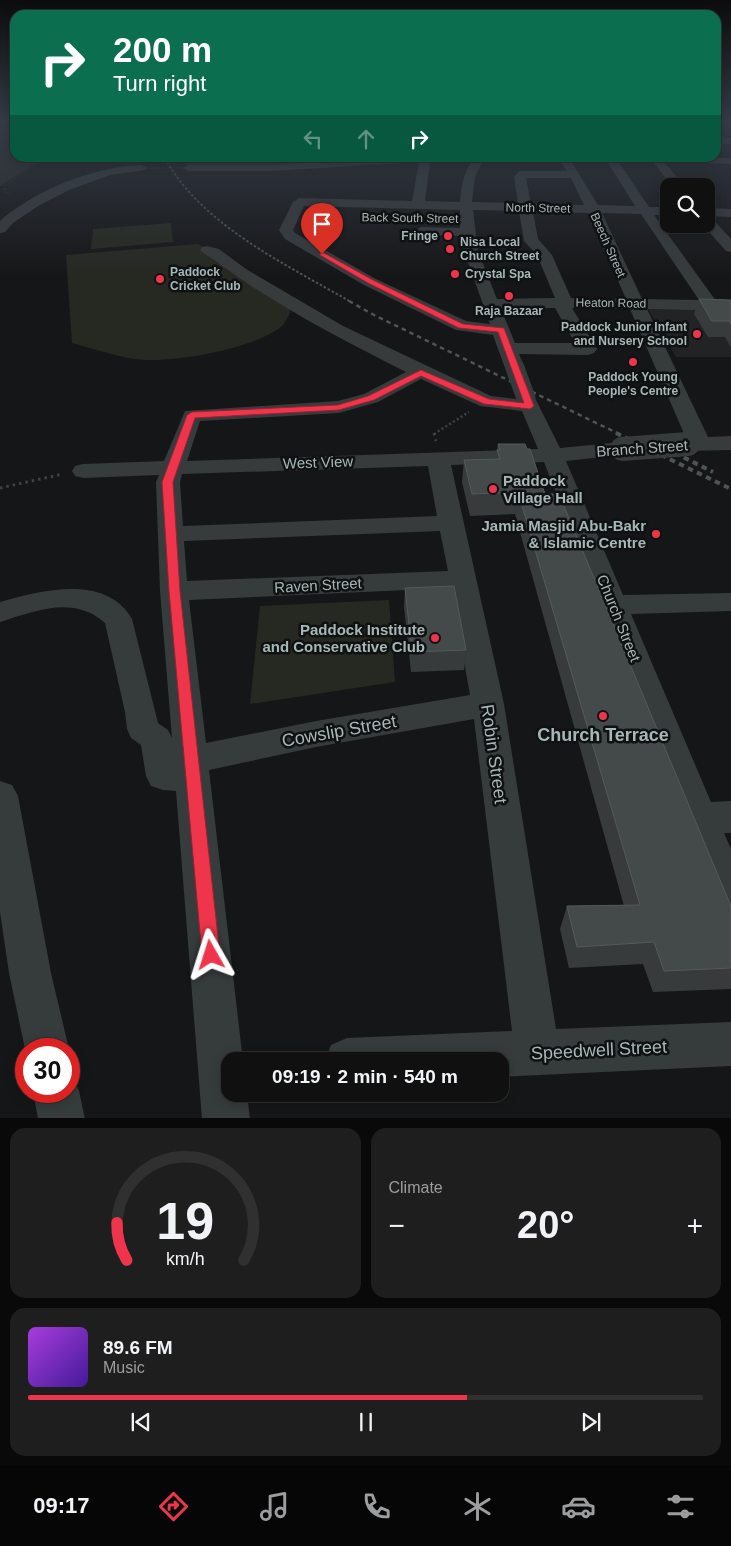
<!DOCTYPE html>
<meta charset="utf-8">
<style>
:root{--surface:#101011;--page:#1e1e1f;--text:#f1f3f6;--muted:#9c9d9f;--line:#303031;--accent:#ef354b}
body{margin:0;font-family:Helvetica,sans-serif;background:var(--page);color:var(--text);height:100vh;display:flex;flex-direction:column;font-size:19px;white-space:nowrap}
*{box-sizing:border-box;margin:0}
p{font-size:16px;color:var(--muted)}
.icon{flex:none;width:28px;height:28px;fill:none;stroke:currentColor;stroke-width:2;stroke-linecap:round;stroke-linejoin:round}
.map{position:relative;height:1118px;overflow:hidden}
.sheet{display:flex;flex-direction:column;gap:10px;padding:10px;background:#090909;flex:1}
.sheet>*{flex:none}
.guide{position:absolute;left:10px;top:10px;width:711px;height:152px;border-radius:15px;box-shadow:0 2px 12px #0003,0 0 0 1px var(--line);background:#0b6e4f;color:#fff;overflow:hidden}
.buttons{position:absolute;left:660px;top:178px;display:grid;gap:10px}
.buttons a{display:grid;place-items:center;width:55px;height:55px;border-radius:10px;background:var(--surface);box-shadow:0 2px 12px #0003,0 0 0 1px var(--line);font-size:25px}
.speed{position:absolute;left:15px;top:1038px;display:flex;gap:10px;font-size:25px;font-weight:700;text-align:center}
.speed>*{display:grid;place-content:center;width:65px;height:65px;border-radius:50%;background:var(--surface);box-shadow:0 2px 12px #0003,0 0 0 1px var(--line);line-height:1}
.speed .limit{border:8px solid #d22;background:#fff;color:#111}
.pin{position:absolute;display:grid;place-items:center;width:42px;height:42px;color:#fff;margin:-51px -21px;border-radius:50% 50% 50% 0;rotate:-45deg;box-shadow:0 0 5px #0007}
.pin .icon{rotate:45deg}
.me{position:absolute;width:55px;margin:-28px;rotate:354deg;stroke-linejoin:round;filter:drop-shadow(0 0 4px #0008)}
.turn{display:flex;align-items:center;gap:18px;height:105px;padding:0 20px;font-size:22px}
.turn .icon{width:65px;height:65px;stroke-width:2.5}
.turn b{display:block;font-size:35px;line-height:42px}
.lanes{display:flex;align-items:center;height:48px;padding:0 20px;background:#0003;justify-content:center;gap:25px;direction:ltr}
.lanes .off{opacity:.35}
.big{font-size:38px;font-weight:800;line-height:1.1}
.sheet .widget{flex:1;display:flex;flex-direction:column;justify-content:center;gap:8px;min-width:0;padding:0 18px;border-radius:15px;background:var(--page)}
.sheet .dial{align-items:center;gap:0}
.dial svg{height:130px;overflow:visible;fill:none;stroke:var(--line);stroke-width:7;stroke-linecap:round;text-anchor:middle}
.dial text{fill:var(--text);stroke:none}
.song{display:flex;align-items:center;gap:15px}
.cover{width:60px;height:60px;border-radius:8px;background:linear-gradient(135deg,hsl(280 70% 55%),hsl(260 70% 35%))}
.played{height:5px;border-radius:2px;background:linear-gradient(90deg,var(--accent) 65%,var(--line) 65%)}
.keys{display:flex;justify-content:space-around;direction:ltr}
.heat{display:flex;justify-content:space-between;align-items:center;font-size:28px;direction:ltr}
.sheet .tiles{flex:1;display:grid;gap:10px;grid-template-columns:1fr 1fr}
.widget:last-child{grid-column:span 2}
.trip{position:absolute;left:221px;top:1052px;width:288px;height:50px;border-radius:15px;background:var(--surface);box-shadow:0 2px 12px #0003,0 0 0 1px var(--line);font-weight:800;line-height:50px;text-align:center}
.tab-bar{display:flex;height:80px;justify-content:space-around;align-items:center;background:#060607;color:var(--muted)}
.tab-bar .icon{width:35px;height:35px}
.tab-bar .active{color:var(--accent)}
.tab-bar b{font-size:22px;color:var(--text)}
.map>svg:first-child{display:block}
.built{fill:#212324}
.green{fill:#262921}
.lines{fill:none;stroke-linecap:round;stroke-linejoin:round}
.path-far2{stroke:#3c4342;stroke-width:1;stroke-dasharray:1 2;stroke-linecap:butt}
.path-far1{stroke:#3c4342;stroke-width:2.5;stroke-dasharray:2 2.5;stroke-linecap:butt}
.path{stroke:#3c4342;stroke-width:3;stroke-dasharray:2.5 4;stroke-linecap:butt}
.minor{fill:#363b3c;fill-rule:evenodd}
.rail-far2{stroke:#4d5554;stroke-width:2;stroke-dasharray:2.5 2;stroke-linecap:butt}
.rail-far1{stroke:#4d5554;stroke-width:2.5;stroke-dasharray:4.5 4;stroke-linecap:butt}
.rail{stroke:#4d5554;stroke-width:4;stroke-dasharray:5.5 4.5;stroke-linecap:butt}
.path-bridge{stroke:#3c4342;stroke-width:1;stroke-dasharray:1 2;stroke-linecap:butt}
.minor-bridge-far1{stroke:#363b3c;stroke-width:19}
.minor-bridge{stroke:#363b3c;stroke-width:24}
.wall{fill:#383b3c}
.building{fill:#444949;stroke:#545a5a}
.route{fill:#ef354b;stroke:#9b2231}
.poi-dot{fill:#ef354b;stroke:#101112;stroke-width:2}
.labels{text-anchor:middle;dominant-baseline:central;stroke-width:5;stroke-linejoin:round;paint-order:stroke}
.far-street-label{font-size:12px;fill:#a7b7b5;stroke:#101112}
.far-poi-label{font-size:12px;font-weight:bold;fill:#a7b7b5;stroke:#101112;text-anchor:start}
.street-label{font-size:15px;fill:#a7b7b5;stroke:#101112}
.poi-label{font-size:15px;font-weight:bold;fill:#a7b7b5;stroke:#101112;text-anchor:end}
.near-street-label{font-size:18px;fill:#a7b7b5;stroke:#101112}
.near-poi-label{font-size:18px;font-weight:bold;fill:#a7b7b5;stroke:#101112}
</style>
<div class="map">
<svg width="731" height="1119" viewBox="0 0 731 1119">
<rect width="100%" height="100%" fill="#151617"/>
<path class="built" d="M648 309 731 311V357H676Z"/>
<path class="green" d="M15 126V158H68L35 164 0 186V127Z
M181 158H336L326 161 263 166 187 165Z
M171 223 173 242 91 249 93 229Z
M198 244 289 304 290 313C288 317 285 323 282 326 255 349 169 364 135 359 114 356 92 348 72 343L66 255Z
M389 600 395 682 250 704 260 606Z"/>
<g class="lines">
<path class="path-far2" d="M0 170 39 160
M10 194 4 191 6 185 44 158"/>
<path class="path-far1" d="M434 434 469 412"/>
<path class="path" d="M434 433 436 441
M0 488 63 474"/>
<path class="minor" d="M716 138H731V144H716Z
M386 158H438L437 160 430 162 425 201 460 202C461 185 464 171 474 158H484L475 177 472 202 518 203 514 177 519 171H567L558 158H569L598 205 635 206 605 158H616L649 207H669V215H654L716 301H731V311L647 309 708 437 731 436V450L688 451 680 449 677 444 680 439 686 438 630 309 572 308 597 349 594 353 588 355 519 354 525 368 522 372 515 374 508 372 505 368 493 335 456 330 364 285 285 239 279 230 293 202 299 198 412 201 419 162 271 171H189L183 168 189 165H271ZM526 178H571L584 205 531 204ZM304 206 460 210V228L421 227 414 231 421 235 461 236 464 251 490 324 466 321 376 279 295 233 293 230ZM473 210 519 211 524 241 537 255 555 298 497 299 478 251ZM533 212 588 213 626 299 571 298 552 255 538 239ZM602 213 641 214 699 300 642 299ZM555 308 575 343H515L501 309Z
M650 158H661L684 186H672Z
M709 158H731V164L705 163 703 161Z
M141 165 147 168 145 170 110 175 69 190 38 206 13 223 5 232 0 233V221L3 218C43 187 91 168 141 165Z
M706 208 731 209V217L706 216Z
M706 216 711 217 731 239V252L726 251 702 224H706Z
M207 246 219 249 246 269 343 326 491 396 516 399 519 394 526 392 533 394 560 448 622 442 630 444 633 449 630 454 566 461 623 595 731 593V611L631 614 711 802 731 801V833H724L731 849V912L717 907 712 894 544 462 451 465 504 704 556 1029 731 1022V1066L500 1077V1061H325L331 1045 347 1038 512 1031 474 719 316 747 209 770 243 1061H230V1094H247L250 1119H202L176 791 163 790 151 786 146 776 141 745 131 738 127 729 125 712 105 623C73 595 36 611 0 622V602C41 591 105 573 132 619L158 723 168 730 172 738 160 591 156 482 159 475 83 478 75 476 72 471 75 466 83 464 164 461 185 411 338 401 364 394 406 372C343 340 278 307 221 265 216 260 203 254 200 250L202 247ZM421 379 480 406 522 411 538 449 187 461 200 421 339 413 378 402ZM428 466 437 516 183 526 180 482 182 474ZM440 531 448 571 187 581 184 541ZM451 588 470 695 316 721 206 743 189 600Z
M0 781 12 785 18 796 51 973 69 1049V1050V1049H26V1053L25 1049 9 973 0 912Z
M69 1073 72 1075 79 1091 85 1119H38L33 1091H69Z"/>
<path class="rail-far2" d="M165 158C201 225 287 265 351 302"/>
<path class="rail-far1" d="M349 301 374 315 619 434"/>
<path class="rail" d="M616 433 731 489
M657 444 713 472"/>
<path class="path-bridge" d="M141 168H189"/>
<path class="minor-bridge-far1" d="M515 368 526 398"/>
<path class="minor-bridge" d="M622 449 688 444"/>
</g>
<path class="wall" d="M699 299 731 300V346H730L725 337H708L694 314Z
M498 444 527 449 545 494 731 907V989L653 992 643 964 569 968 560 929 567 906H624L515 514 470 516 462 482 464 460 495 459Z
M405 588 466 650 464 670 411 672 404 607Z"/>
<path class="building" d="M699 299 731 300V324L729 321H712Z
M498 444H525L527 449H530L545 494H559L730 904 731 907V968L664 971 654 942 577 947 567 906 640 905 518 492 472 494 464 460 500 459 497 450H500Z
M454 586 466 650 412 652 405 588Z"/>
<linearGradient id="sky" x2="0" y2="1"><stop stop-color="#0c0c0d"/><stop offset="0.44" stop-color="#353c47"/><stop offset="1" stop-color="#353c47" stop-opacity="0"/></linearGradient>
<rect width="731" height="277" fill="url(#sky)"/>
<path class="route" d="M320 253H324L373 280 463 324 504 328 534 406 530 409 484 404 421 376 374 400 339 410 195 418 173 482 180 591 220 955 217 961 211 964 205 961 202 955 169 591 162 482 187 415 192 412 338 405 368 396 421 370 489 399 524 403 498 332 459 328 368 283 320 255Z"/>
<g class="poi-dot">
<circle cx="448" cy="236" r="5"/>
<circle cx="450" cy="249" r="5"/>
<circle cx="455" cy="274" r="5"/>
<circle cx="160" cy="279" r="5"/>
<circle cx="509" cy="296" r="5"/>
<circle cx="697" cy="334" r="5"/>
<circle cx="633" cy="362" r="5"/>
<circle cx="493" cy="489" r="5"/>
<circle cx="656" cy="534" r="5"/>
<circle cx="435" cy="638" r="5"/>
<circle cx="603" cy="716" r="5"/>
</g>
<g class="labels">
<g class="far-street-label">
<text transform="translate(538 208) rotate(1)">North Street</text>
<text transform="translate(410 218) rotate(1)">Back South Street</text>
<text transform="translate(608 245) rotate(66)">Beech Street</text>
<text transform="translate(611 303) rotate(1)">Heaton Road</text>
</g>
<g class="far-poi-label">
<text x="438" y="236" text-anchor="end">Fringe</text>
<text x="460" y="242">Nisa Local<tspan x="460" dy="14">Church Street</tspan></text>
<text x="170" y="272">Paddock<tspan x="170" dy="14">Cricket Club</tspan></text>
<text x="465" y="274">Crystal Spa</text>
<text x="509" y="311" text-anchor="middle">Raja Bazaar</text>
<text x="687" y="327" text-anchor="end">Paddock Junior Infant<tspan x="687" dy="14">and Nursery School</tspan></text>
<text x="633" y="377" text-anchor="middle">Paddock Young<tspan x="633" dy="14">People's Centre</tspan></text>
</g>
<g class="street-label">
<text transform="translate(642 448) rotate(-4)">Branch Street</text>
<text transform="translate(318 462) rotate(-2)">West View</text>
<text transform="translate(318 585) rotate(-3)">Raven Street</text>
<text transform="translate(619 618) rotate(68)">Church Street</text>
</g>
<g class="poi-label">
<text x="503" y="480" text-anchor="start">Paddock<tspan x="503" dy="17">Village Hall</tspan></text>
<text x="646" y="525">Jamia Masjid Abu-Bakr<tspan x="646" dy="17">&amp; Islamic Centre</tspan></text>
<text x="425" y="629">Paddock Institute<tspan x="425" dy="17">and Conservative Club</tspan></text>
</g>
<g class="near-street-label">
<text transform="translate(339 731) rotate(-10)">Cowslip Street</text>
<text transform="translate(494 754) rotate(82)">Robin Street</text>
<text transform="translate(599 1050) rotate(-3)">Speedwell Street</text>
</g>
<g class="near-poi-label">
<text x="603" y="735">Church Terrace</text>
</g>
</g>
</svg>
<div class="buttons">
<a><svg class="icon" aria-label="search" viewBox="0 0 24 24"><circle cx="10" cy="10" r="6"/><path d="M15 15l6 6"/></svg></a>
</div>
<div class="speed"><div class="limit">30</div></div>
<div class="pin" style="left:322px;top:254px;background:#d93025"><svg class="icon" aria-label="arrive" viewBox="0 0 24 24"><path d="M6 21V4h12l-3 4 3 4H6"/></svg></div>
<svg class="me" style="left:211px;top:955px" viewBox="-20 -20 40 40"><path d="M0-17L14 15 0 8-14 15z" fill="#ef354b" stroke="#fff" stroke-width="4"/></svg>
<div class="trip">09:19 · 2 min · 540 m</div>
<div class="guide">
<div class="turn"><svg class="icon" aria-label="right" viewBox="0 0 24 24"><path d="M7 20v-9h11M14 6l5 5-5 5"/></svg><div><b>200 m</b>Turn right</div></div>
<div class="lanes"><svg class="icon off" aria-label="left" viewBox="0 0 24 24"><path d="M17 20v-9H6M10 6l-5 5 5 5"/></svg><svg class="icon off" aria-label="ahead" viewBox="0 0 24 24"><path d="M12 20V5M6 11l6-6 6 6"/></svg><svg class="icon" aria-label="right" viewBox="0 0 24 24"><path d="M7 20v-9h11M14 6l5 5-5 5"/></svg></div>
</div>
</div>
<section class="sheet">
<div class="tiles">
<div class="widget dial"><svg viewBox="0 0 100 80">
<path d="M14 69A42 42 0 1 1 86 69"/>
<path d="M14 69A42 42 0 0 1 8 46" stroke="#ef354b"/>
<text x="50" y="56" font-size="32" font-weight="700">19</text>
<text x="50" y="72" font-size="11">km/h</text>
</svg></div>
<div class="widget"><p>Climate</p>
<div class="heat"><a>−</a><b class="big">20°</b><a>+</a></div>
</div>
<div class="widget">
<div class="song"><i class="cover"></i><div><b>89.6 FM</b><p>Music</p></div></div>
<div class="played"></div>
<div class="keys"><svg class="icon" aria-label="previous" viewBox="0 0 24 24"><path d="M18 5L8 12l10 7zM5 5v14"/></svg><svg class="icon" aria-label="pause" viewBox="0 0 24 24"><path d="M8 5v14M16 5v14"/></svg><svg class="icon" aria-label="next" viewBox="0 0 24 24"><path d="M6 5l10 7-10 7zM19 5v14"/></svg></div>
</div>
</div>
</section>
<nav class="tab-bar">
<b>09:17</b>
<svg class="icon active" aria-label="directions" viewBox="0 0 24 24"><path d="M12 3l9 9-9 9-9-9zM9 14v-3h6M13 9l2 2-2 2"/></svg>
<svg class="icon" aria-label="music" viewBox="0 0 24 24"><path d="M9 18V5l10-2v13"/><circle cx="6" cy="18" r="3"/><circle cx="16" cy="16" r="3"/></svg>
<svg class="icon" aria-label="phone" viewBox="0 0 24 24"><path d="M5 4h4l2 5-3 2q2 4 5 5l2-3 5 2v4C11 20 4 13 5 4z"/></svg>
<svg class="icon" aria-label="climate" viewBox="0 0 24 24"><path d="M12 3v18M4 7l16 10M4 17L20 7"/></svg>
<svg class="icon" aria-label="car" viewBox="0 0 24 24"><path d="M5 17H2v-5l4-1 3-4h7l3 4 3 1v5h-3M9 17h6M6 11h13"/><circle cx="7" cy="17" r="2"/><circle cx="17" cy="17" r="2"/></svg>
<svg class="icon" aria-label="filters" viewBox="0 0 24 24"><path d="M4 7h16M4 17h16"/><circle cx="9" cy="7" r="2"/><circle cx="15" cy="17" r="2"/></svg>
</nav>
